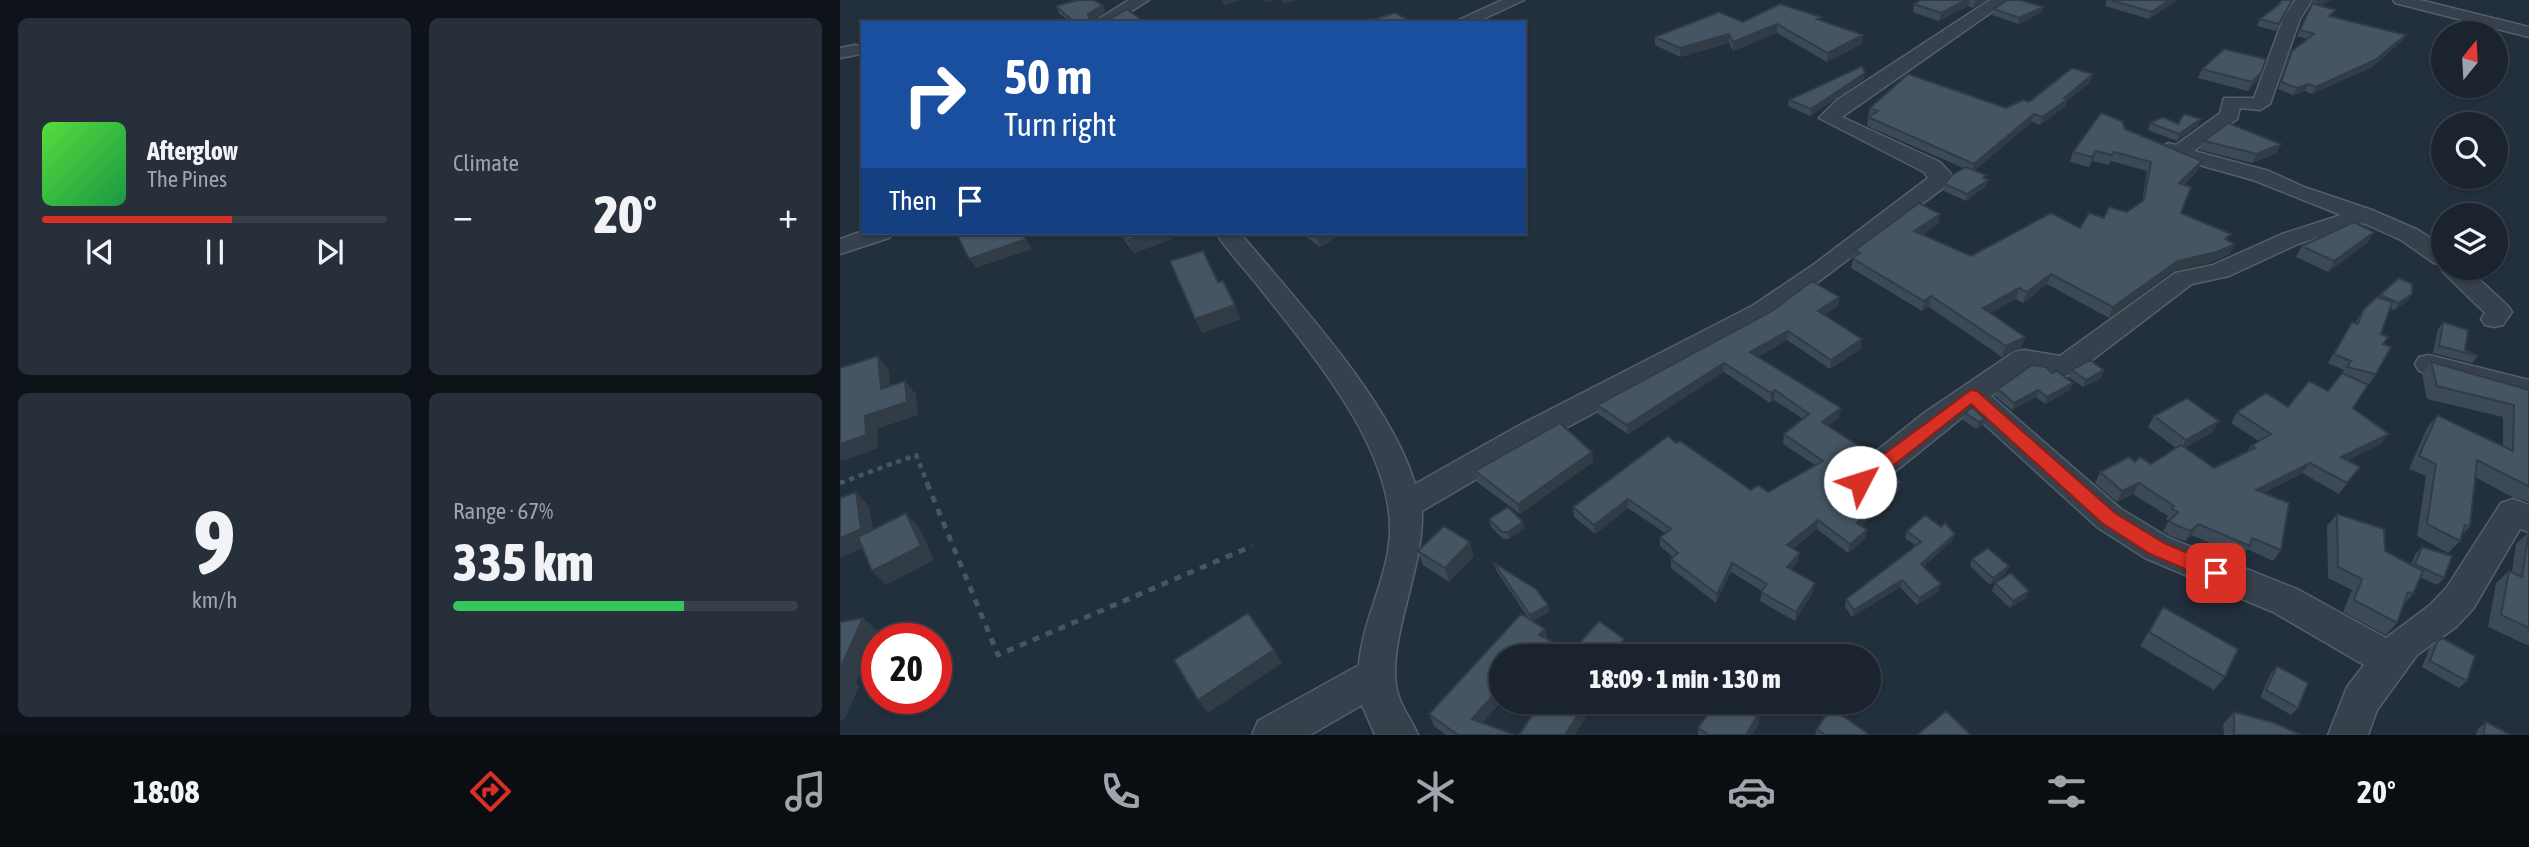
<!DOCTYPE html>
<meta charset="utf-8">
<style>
:root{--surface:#1a232e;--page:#272f3a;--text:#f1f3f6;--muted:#9fa4aa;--line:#38404a;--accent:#d93025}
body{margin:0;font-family:"Asap Condensed",sans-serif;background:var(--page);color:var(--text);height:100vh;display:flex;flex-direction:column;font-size:26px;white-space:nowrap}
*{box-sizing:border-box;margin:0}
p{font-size:23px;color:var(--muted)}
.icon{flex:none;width:38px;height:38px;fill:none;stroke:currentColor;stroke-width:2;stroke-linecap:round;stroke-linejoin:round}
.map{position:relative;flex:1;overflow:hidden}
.details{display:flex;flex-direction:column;gap:18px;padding:18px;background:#0e1319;width:840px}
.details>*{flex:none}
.hud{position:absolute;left:21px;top:21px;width:665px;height:214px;border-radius:0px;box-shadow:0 2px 5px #0004,0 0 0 2px var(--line);background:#1a4fa0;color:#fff;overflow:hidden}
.needle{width:46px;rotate:18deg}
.buttons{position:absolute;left:1591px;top:21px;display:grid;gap:14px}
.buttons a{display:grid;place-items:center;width:77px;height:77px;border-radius:50%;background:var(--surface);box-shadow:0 2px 5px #0004,0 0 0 2px var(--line);font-size:35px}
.speed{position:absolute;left:21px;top:623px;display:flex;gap:14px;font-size:35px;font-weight:700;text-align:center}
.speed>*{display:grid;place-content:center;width:91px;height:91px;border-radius:50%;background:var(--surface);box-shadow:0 2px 5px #0004,0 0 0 2px var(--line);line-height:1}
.speed .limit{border:10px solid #d22;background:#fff;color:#111}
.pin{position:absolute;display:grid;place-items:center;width:60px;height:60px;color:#fff;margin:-30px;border-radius:14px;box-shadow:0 4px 10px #0006}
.me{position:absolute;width:77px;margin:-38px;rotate:50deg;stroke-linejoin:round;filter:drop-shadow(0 0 5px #0008)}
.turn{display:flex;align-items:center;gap:24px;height:147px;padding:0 28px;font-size:32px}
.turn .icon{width:91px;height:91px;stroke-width:2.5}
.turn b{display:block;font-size:49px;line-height:60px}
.then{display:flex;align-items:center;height:66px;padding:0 28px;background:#0003;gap:14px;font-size:26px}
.big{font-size:52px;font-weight:800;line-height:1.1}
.details .card{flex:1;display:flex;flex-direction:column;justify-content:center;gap:10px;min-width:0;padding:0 24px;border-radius:10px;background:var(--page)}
.details .dial{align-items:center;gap:0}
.dial b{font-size:91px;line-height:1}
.song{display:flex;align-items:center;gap:21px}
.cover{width:84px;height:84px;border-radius:10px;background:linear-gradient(135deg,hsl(110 70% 55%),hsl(140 70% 35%))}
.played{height:7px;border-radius:4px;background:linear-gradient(90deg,var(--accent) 55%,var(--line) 55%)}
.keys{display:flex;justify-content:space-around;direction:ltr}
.heat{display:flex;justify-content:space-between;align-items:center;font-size:38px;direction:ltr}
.charge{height:10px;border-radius:5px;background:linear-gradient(90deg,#34c759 67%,var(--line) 0)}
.details .tiles{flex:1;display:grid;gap:18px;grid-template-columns:repeat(2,1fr)}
.trip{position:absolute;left:649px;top:644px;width:392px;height:70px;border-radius:35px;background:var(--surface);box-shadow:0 2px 5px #0004,0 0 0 2px var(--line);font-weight:800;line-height:70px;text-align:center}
.tabs{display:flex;height:112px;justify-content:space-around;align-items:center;background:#0a0e12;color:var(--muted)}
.tabs .icon{width:49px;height:49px}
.tabs .active{color:var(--accent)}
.tabs b{font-size:32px;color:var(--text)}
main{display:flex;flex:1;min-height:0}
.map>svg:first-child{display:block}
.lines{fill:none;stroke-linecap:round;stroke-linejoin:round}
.minor-casing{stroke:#545f6b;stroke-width:3}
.path-far1{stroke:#425a5b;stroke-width:4.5;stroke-dasharray:5 5;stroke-linecap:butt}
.path{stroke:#425a5b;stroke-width:5;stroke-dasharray:7 7;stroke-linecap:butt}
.minor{fill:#36414d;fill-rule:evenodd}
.wall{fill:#3c4956}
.shaded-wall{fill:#313c46}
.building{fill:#465564;stroke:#313c46;stroke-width:2}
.route{fill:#d93025;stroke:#8d1f18;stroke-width:2}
</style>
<main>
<section class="details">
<div class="tiles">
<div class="card">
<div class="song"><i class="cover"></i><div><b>Afterglow</b><p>The Pines</p></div></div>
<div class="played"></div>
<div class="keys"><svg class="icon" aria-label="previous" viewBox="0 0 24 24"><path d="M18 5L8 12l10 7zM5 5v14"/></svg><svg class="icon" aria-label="pause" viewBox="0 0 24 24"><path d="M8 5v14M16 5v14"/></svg><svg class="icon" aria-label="next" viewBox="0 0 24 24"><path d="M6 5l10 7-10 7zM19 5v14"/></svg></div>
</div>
<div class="card"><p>Climate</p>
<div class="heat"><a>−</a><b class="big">20°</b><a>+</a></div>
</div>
<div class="card dial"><b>9</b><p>km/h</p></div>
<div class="card"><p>Range · 67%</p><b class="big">335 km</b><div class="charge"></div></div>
</div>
</section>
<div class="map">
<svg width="1689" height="735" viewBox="0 0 1689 735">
<rect width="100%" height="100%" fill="#222f3d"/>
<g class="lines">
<g class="minor-casing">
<path id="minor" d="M289 0H309L273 23H252Z
M662 0H684L635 23H612Z
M1150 0H1169L1002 117 1100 162 1111 174 1106 186 930 318 700 442 582 511C584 569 549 635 556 686 559 705 571 718 578 735H535L522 705 470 735H412L418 721 519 665C522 620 549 577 550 531 551 445 470 352 419 287 405 269 388 252 376 233H400C456 300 550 400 575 484L678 426 912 306 973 265 1088 178 1084 172 979 118 997 100Z
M1455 0H1472L1460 19 1430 104 1420 110 1400 108 1397 119 1354 151 1429 171 1464 187 1532 210 1578 230 1603 246V268H1627L1668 306 1672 312 1663 325 1654 327 1645 325 1641 319 1645 313 1604 273 1601 268 1603 265 1594 263 1561 240 1523 223 1458 244 1389 276 1352 284 1235 373 1225 376 1189 369 1151 396 1281 509 1329 538 1459 590 1546 638 1590 605 1607 587 1661 503 1673 499 1689 505V532L1680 529 1633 609 1616 627 1577 655 1537 710 1528 735H1488L1507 687 1524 665 1433 612 1305 558 1257 527 1130 411 1031 491 1020 494 1009 491 1004 482 1009 473 1084 413 1174 352 1184 350 1220 356 1335 273 1373 265 1442 234 1501 215 1413 180 1331 157 1318 149 1328 143 1336 145 1380 113 1384 98H1414L1443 19Z
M1553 0H1580L1689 27V37L1555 3Z
M15 45 21 46V54L0 58V48Z
M23 231 53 233 49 238 0 254V239Z
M1589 355 1689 380V400L1579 371 1575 364 1579 357Z"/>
</g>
<path class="path-far1" d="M0 483 76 455 88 485"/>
<path class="path" d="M87 483 158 655 412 546"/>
<use href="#minor" class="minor"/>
</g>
<path class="wall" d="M1081 0H1147L1133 8 1128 6 1099 21 1073 12 1074 4Z
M1267 0H1337L1309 19 1265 6Z
M1452 0 1436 31 1417 26 1420 19Z
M1474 0H1490L1480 6 1493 17 1566 35 1562 41 1532 67 1472 94 1465 91 1453 95 1438 89 1452 51 1467 39 1457 36Z
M263 5 265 12 254 19 305 23H231L219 13 216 6Z
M1203 7 1201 13 1178 24 1152 15 1154 9Z
M981 21 1023 35 1022 44 987 62 937 33 893 51 889 43 840 57 815 45V37L903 22Z
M1362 69 1421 73 1417 81 1408 91 1358 78Z
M1253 74 1250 82 1227 101 1225 107 1200 125 1192 122 1135 170 1148 180 1146 186 1126 201 1104 191 1105 184 1123 168 1027 126 1028 117H1030L1028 116 1030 108H1166L1189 102Z
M1024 79 970 116 948 106 949 100Z
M1310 123 1338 124 1358 125 1337 141 1308 130Z
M1285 129 1362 161 1358 170 1344 185 1341 213 1388 241 1390 254 1372 262 1333 271 1269 318 1207 284 1183 303 1176 299 1150 313 1185 337 1181 348 1162 357 1089 307 1082 311 1011 268 1015 250 1100 214 1098 224 1082 235 1131 256 1240 228 1264 218 1287 212 1302 202 1307 171 1271 161 1269 165 1253 161 1249 167 1230 162 1233 152Z
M1364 141 1437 153 1412 163 1360 150Z
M279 233H329L332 239 294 253Z
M461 233H504L480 247Z
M1528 242 1488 272 1456 257 1462 246Z
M1540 295 1567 301 1554 310 1550 308 1541 334 1543 344 1536 374 1529 384 1520 382 1513 408 1541 444 1508 460 1520 467 1499 494 1462 473 1424 493 1441 550 1433 561 1407 549 1402 556 1351 535 1345 541 1330 536 1323 531 1329 521 1326 519 1328 516 1293 494 1277 502 1255 483 1260 472 1295 462 1311 464 1336 448 1308 427 1314 416 1373 432 1345 448 1374 468 1407 452 1411 446 1419 441 1391 423 1397 412 1448 407 1488 391 1504 370 1488 363 1512 322 1515 323 1523 310 1538 298Z
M999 297 998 306 984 315 1021 349 990 369 947 340 918 357 999 417 988 426 1019 454 1017 463 1006 476 1008 483 1023 487 1061 482 1059 491 1021 526 1025 539 1008 553 977 529 953 549 958 562 951 570 973 592 955 621 920 601 922 591 891 572 876 603 831 568V559L833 557 820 546V537L825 533 788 508 755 534 734 517 733 507 836 443 911 490 928 492 975 465 943 444 944 434 963 419 934 400 930 403 884 372 788 434 758 414 757 405Z
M1603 322 1625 350 1638 356 1632 363 1593 353 1598 329Z
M1591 362 1689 390V502L1672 497 1635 477 1630 526 1622 535 1620 541 1608 553 1577 536 1586 476 1569 469 1587 428 1597 415 1663 446V417L1587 399 1582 374Z
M1232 370H1264L1261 378 1243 387 1229 377Z
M1212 373 1233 383 1230 390 1205 404 1196 397 1172 410 1155 396 1158 389Z
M1132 407 1142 426 1136 429 1123 420 1125 413Z
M752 452 753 462 680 514 637 482 635 471Z
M1497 514 1545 551 1571 565 1575 554 1582 547 1604 578 1597 585 1580 577 1573 594 1564 604 1557 623 1546 635 1503 612 1512 590 1488 578 1487 526Z
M649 519 683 522 684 529 669 539H663L651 527Z
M1067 531 1112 541 1083 567 1099 591 1077 605 1060 587 1012 617 1005 607 1006 599 1076 546 1065 538Z
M1689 532V646L1648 627 1656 583 1669 571 1672 572 1676 544Z
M578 551 634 556 609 582 583 565Z
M1132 559 1166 573 1150 585 1130 566Z
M654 563 708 605 709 612 693 621 705 629 707 639 732 652 784 639 785 652 662 656 643 723 675 735H606L594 726 589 714 689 619 656 570Z
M1155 583 1186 598 1170 608 1152 591Z
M1323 607 1385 677 1374 690 1300 646Z
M1597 642 1627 681 1619 688 1582 667 1589 649Z
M1437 666 1458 708 1451 715 1420 697 1431 673Z
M1394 712 1462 735H1384L1383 724Z
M1646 722 1671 735H1636L1638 729Z
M919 724 912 735H858V728Z
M977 729 1030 735H975Z"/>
<path class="shaded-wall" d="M382 0H404L384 5Z
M424 0H436L425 3Z
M442 0H459L443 4Z
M1126 0H1130L1128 6 1099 21 1101 13Z
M1135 0H1147L1133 8Z
M1329 0H1337L1309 19 1312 12Z
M1482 0H1490L1471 11 1474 4Z
M263 5 265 12 251 21V23L248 14Z
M1203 7 1201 13 1178 24 1179 18Z
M937 24V33L893 51V42Z
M889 34V43L840 57V48Z
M1023 35 1022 44 987 62 988 53Z
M1566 35 1562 41 1532 67 1472 94 1476 87Z
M1025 73 1024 79 970 116 971 109Z
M1421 73 1417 81 1408 91 1412 82Z
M1253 74 1250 82 1227 101 1225 107 1200 125 1202 117Z
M1468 84 1465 91 1453 95 1457 88Z
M1194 114 1192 122 1132 172 1134 164Z
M1361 119 1358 125 1337 141 1339 134Z
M1441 144 1437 153 1412 163 1417 154Z
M1256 151 1253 161 1249 167 1252 157Z
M1362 161 1358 170 1335 193 1339 183Z
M1146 175 1145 182 1148 180 1146 186 1126 201 1127 194Z
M1100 214 1098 224 1072 241 1074 231Z
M1534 232 1528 242 1488 272 1494 261Z
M309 233H329L332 239 294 253 287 240Z
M479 233H504L480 247 475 235Z
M186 239 192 249 136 268 129 259Z
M1395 244 1390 254 1372 262 1333 271 1269 318 1273 307 1338 261Z
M1211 274 1207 284 1183 303 1187 292Z
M1179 288 1176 299 1140 318 1143 308Z
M1572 294 1567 301 1554 310 1559 303Z
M1091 296 1089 307 1082 311 1084 301Z
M999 297 998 306 977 320 978 311Z
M395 305 401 319 362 333 355 319Z
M948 331 947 340 910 362V352Z
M1185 337 1181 348 1162 357 1166 346Z
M1022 339 1021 349 990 369 991 360Z
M38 356 49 370 52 402 41 389Z
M884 363V372L788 434 787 425Z
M1264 370 1261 378 1243 387 1246 380Z
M65 381 76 394 78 415 37 429 38 448 2 461 0 459V444L25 416Z
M1233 383 1230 390 1205 404 1207 397Z
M935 390 934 400 930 403 931 393Z
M1198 390 1196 397 1172 410 1174 403Z
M1001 408 999 417 981 431 982 422Z
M1145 419 1142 426 1136 429 1139 422Z
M1379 421 1373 432 1340 451 1346 440Z
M1549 434 1541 444 1493 467 1501 457Z
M752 452 753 462 680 514 678 504Z
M1019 454 1017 463 1002 481 1003 471Z
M1470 463 1462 473 1409 501 1416 490Z
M1061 482 1059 491 1015 532 1017 523Z
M1299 483 1293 494 1277 502 1282 491Z
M16 492 29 506 36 543 0 558V538Z
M788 499V508L755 534 754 525Z
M66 513 79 527 94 560 46 585 32 571Z
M978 520 977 529 946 554 947 545Z
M683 522 684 529 669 539 668 532Z
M1358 524 1351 535 1345 541 1351 531Z
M1027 530 1025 539 1008 553 1010 544Z
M1115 534 1112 541 1078 571 1081 564Z
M630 542 634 556 609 582 605 568Z
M960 553 958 562 945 576 947 567Z
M892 563 891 572 876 603 877 594Z
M1169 566 1166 573 1150 585 1153 578Z
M1062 580 1060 587 1012 617 1014 610Z
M975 583 973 592 955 621 956 612Z
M1101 584 1099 591 1077 605 1079 598Z
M1189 591 1186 598 1170 608 1173 601Z
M708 605 709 612 691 622 690 615Z
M23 618 39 632 16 683 19 686 5 719 0 720V669Z
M705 629 707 642 699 635Z
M784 639 785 652 782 656H769Z
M434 650 442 663 368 713 358 700Z
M662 685V701L636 731 632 719Z
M746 702H755L735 735H725Z
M920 711 919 724 912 735H906Z"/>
<path class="building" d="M238 0H253L263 5 248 14 249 19H270L287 9 305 23H235L216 6Z
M1081 0H1126L1101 13 1074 4Z
M1167 0H1180L1203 7 1179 18 1154 9Z
M1270 0H1329L1312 12Z
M1442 0H1452L1439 24 1420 19 1438 5Z
M1474 0H1482L1474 4 1496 10 1489 16 1566 35 1535 60 1476 87 1468 84 1457 88 1441 82 1452 51 1474 34 1460 30Z
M940 4 981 17 977 19 1023 35 988 53 937 24 893 42 889 34 840 48 815 37 879 12 903 22Z
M555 13 575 23H521Z
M1384 49 1426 59 1421 73 1412 82 1362 69Z
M1022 66 1025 73 971 109 949 100Z
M1232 68 1253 74 1224 98 1228 99 1202 117 1194 114 1134 164 1028 117 1038 111 1030 108 1068 74 1166 108 1183 100 1189 102Z
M1261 113 1282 121 1285 129 1362 161 1339 183 1351 187 1341 213 1391 234 1385 239 1395 244 1377 252 1338 261 1273 307 1211 274 1187 292 1179 288 1143 308 1185 337 1166 346 1091 296 1084 301 1012 258 1020 253 1015 250 1079 203 1100 214 1074 231 1131 256 1211 213 1240 228 1249 213 1264 218 1269 207 1287 212 1304 200 1311 162 1274 152 1272 155 1256 151 1252 157 1233 152Z
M1344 114 1361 119 1339 134 1310 123 1323 117 1338 124Z
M1388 123 1441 144 1417 154 1364 141Z
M1126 167 1146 175 1143 178 1148 180 1127 194 1105 184 1112 175Z
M1514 222 1534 232 1494 261 1462 246Z
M116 233H182L186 239 129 259Z
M282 233H309L287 240Z
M363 251 378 282 383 281 395 305 355 319 330 261Z
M1559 278 1572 284V294L1559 303 1540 295Z
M972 281 999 297 978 311 1022 339 991 360 948 331 910 352 1001 408 982 422 1019 446 1013 450 1019 454 1003 471 1008 483 1023 487 1035 484 1048 473 1061 482 1017 523 1027 530 1010 544 978 520 947 545 960 553 947 567 975 583 956 612 921 592 927 584 892 563 877 594 831 559 838 553 820 537 831 529 788 499 754 525 733 507 828 436 836 443 840 441 911 490 918 485 928 492 983 461 944 434 969 414 935 390 931 393 884 363 787 425 757 405 932 311Z
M1537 297 1552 302 1541 334 1548 337 1543 344 1551 347 1536 374 1507 367 1511 361 1494 354 1512 322 1518 324 1523 310Z
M1603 322 1628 330 1625 350 1638 356 1599 346Z
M38 356 41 389 65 381 67 402 25 416 26 435 0 444V368Z
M1250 360 1264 370 1246 380 1232 370Z
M1591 362 1689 390V486L1684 484 1637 460 1630 526 1625 525 1620 541 1587 524 1596 464 1579 456 1597 415 1673 451 1674 405 1597 386Z
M1192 365 1206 367 1212 373 1217 371 1233 383 1207 397 1198 390 1174 403 1158 389Z
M1502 373 1528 385 1513 408 1549 434 1501 457 1520 467 1507 483 1470 463 1416 490 1449 503 1441 550 1412 538 1410 546 1358 524 1351 531 1336 525 1329 521 1338 512 1332 509 1334 506 1299 483 1282 491 1260 472 1289 457 1295 462 1300 457 1311 464 1341 445 1374 468 1415 448 1411 446 1431 434 1397 412 1426 393 1448 407 1469 381 1488 391Z
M1347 398 1379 421 1346 440 1314 416Z
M1132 407 1145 419 1139 422 1125 413Z
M720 423 752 452 678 504 635 471Z
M16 492 21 529 0 538V498Z
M668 507 683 522 668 532H662L649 519Z
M66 513 81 546 32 571 18 537Z
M1497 514 1544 529 1545 551 1583 571 1573 594 1568 592 1557 623 1514 600 1522 579 1498 567Z
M1085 515 1101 527 1105 523 1115 534 1081 564 1101 584 1079 598 1062 580 1014 610 1006 599 1081 542 1067 531Z
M604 526 630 542 605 568 578 551Z
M1689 532V628L1661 615 1669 571 1682 577Z
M1582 547 1612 556 1604 578 1575 564Z
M1148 548 1169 566 1153 578 1132 559Z
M654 563 696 589 708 605 690 615Z
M1171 573 1189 591 1173 601 1155 583Z
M1323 607 1398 649 1385 677 1309 632Z
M408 613 434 650 358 700 334 660Z
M681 614 705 629 699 635 732 652 759 621 784 639 769 656H662V685L632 719 675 735H618L589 714Z
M23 618 0 669V622Z
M1602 638 1635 656 1627 681 1590 661 1597 642Z
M1437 666 1468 683 1458 708 1426 690Z
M701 702H746L725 735H679Z
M876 702H904L920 711 906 735H869L858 728Z
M991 708 1030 735H985L977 729Z
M1106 711 1131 735H1077Z
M1394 712 1432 722 1462 735H1394Z
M1646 722 1671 735H1643Z"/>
<path class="route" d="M1131 390 1137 391 1275 513 1324 543 1383 568 1386 573 1383 579 1376 582 1310 554 1262 523 1131 404 1026 487H1013L1011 482 1013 477Z"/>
</svg>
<div class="buttons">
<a><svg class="needle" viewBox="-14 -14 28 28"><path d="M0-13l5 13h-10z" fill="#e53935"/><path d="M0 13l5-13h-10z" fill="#9fa4aa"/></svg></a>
<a><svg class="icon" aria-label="search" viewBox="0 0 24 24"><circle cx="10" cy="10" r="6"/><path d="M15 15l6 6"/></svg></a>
<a><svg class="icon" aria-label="layers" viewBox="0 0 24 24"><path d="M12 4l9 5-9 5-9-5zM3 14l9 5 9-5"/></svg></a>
</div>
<div class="speed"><div class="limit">20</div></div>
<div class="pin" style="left:1376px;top:573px;background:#d93025"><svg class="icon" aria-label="arrive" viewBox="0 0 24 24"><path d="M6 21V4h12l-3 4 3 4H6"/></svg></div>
<svg class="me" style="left:1020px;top:482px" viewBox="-20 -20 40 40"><circle r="19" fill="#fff"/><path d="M0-13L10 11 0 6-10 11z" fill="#d93025"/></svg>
<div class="trip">18:09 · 1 min · 130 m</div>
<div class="hud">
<div class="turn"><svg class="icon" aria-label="right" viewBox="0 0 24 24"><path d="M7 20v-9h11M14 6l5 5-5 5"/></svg><div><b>50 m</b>Turn right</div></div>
<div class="then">Then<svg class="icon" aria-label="arrive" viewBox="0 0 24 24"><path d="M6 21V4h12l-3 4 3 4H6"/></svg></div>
</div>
</div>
</main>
<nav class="tabs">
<b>18:08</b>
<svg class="icon active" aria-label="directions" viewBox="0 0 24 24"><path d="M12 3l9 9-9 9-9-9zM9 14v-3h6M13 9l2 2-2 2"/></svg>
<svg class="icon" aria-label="music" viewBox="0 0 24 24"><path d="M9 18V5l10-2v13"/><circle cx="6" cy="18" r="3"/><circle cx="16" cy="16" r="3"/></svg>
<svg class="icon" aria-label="phone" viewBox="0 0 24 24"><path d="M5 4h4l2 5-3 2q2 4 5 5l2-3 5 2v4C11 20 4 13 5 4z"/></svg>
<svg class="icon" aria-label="climate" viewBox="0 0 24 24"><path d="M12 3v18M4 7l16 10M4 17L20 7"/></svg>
<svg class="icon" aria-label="car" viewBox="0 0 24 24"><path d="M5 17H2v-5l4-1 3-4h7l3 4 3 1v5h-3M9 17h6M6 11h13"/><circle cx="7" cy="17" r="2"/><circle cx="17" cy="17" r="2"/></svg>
<svg class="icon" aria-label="filters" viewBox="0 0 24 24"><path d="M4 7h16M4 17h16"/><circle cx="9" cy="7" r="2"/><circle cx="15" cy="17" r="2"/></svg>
<b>20°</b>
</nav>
